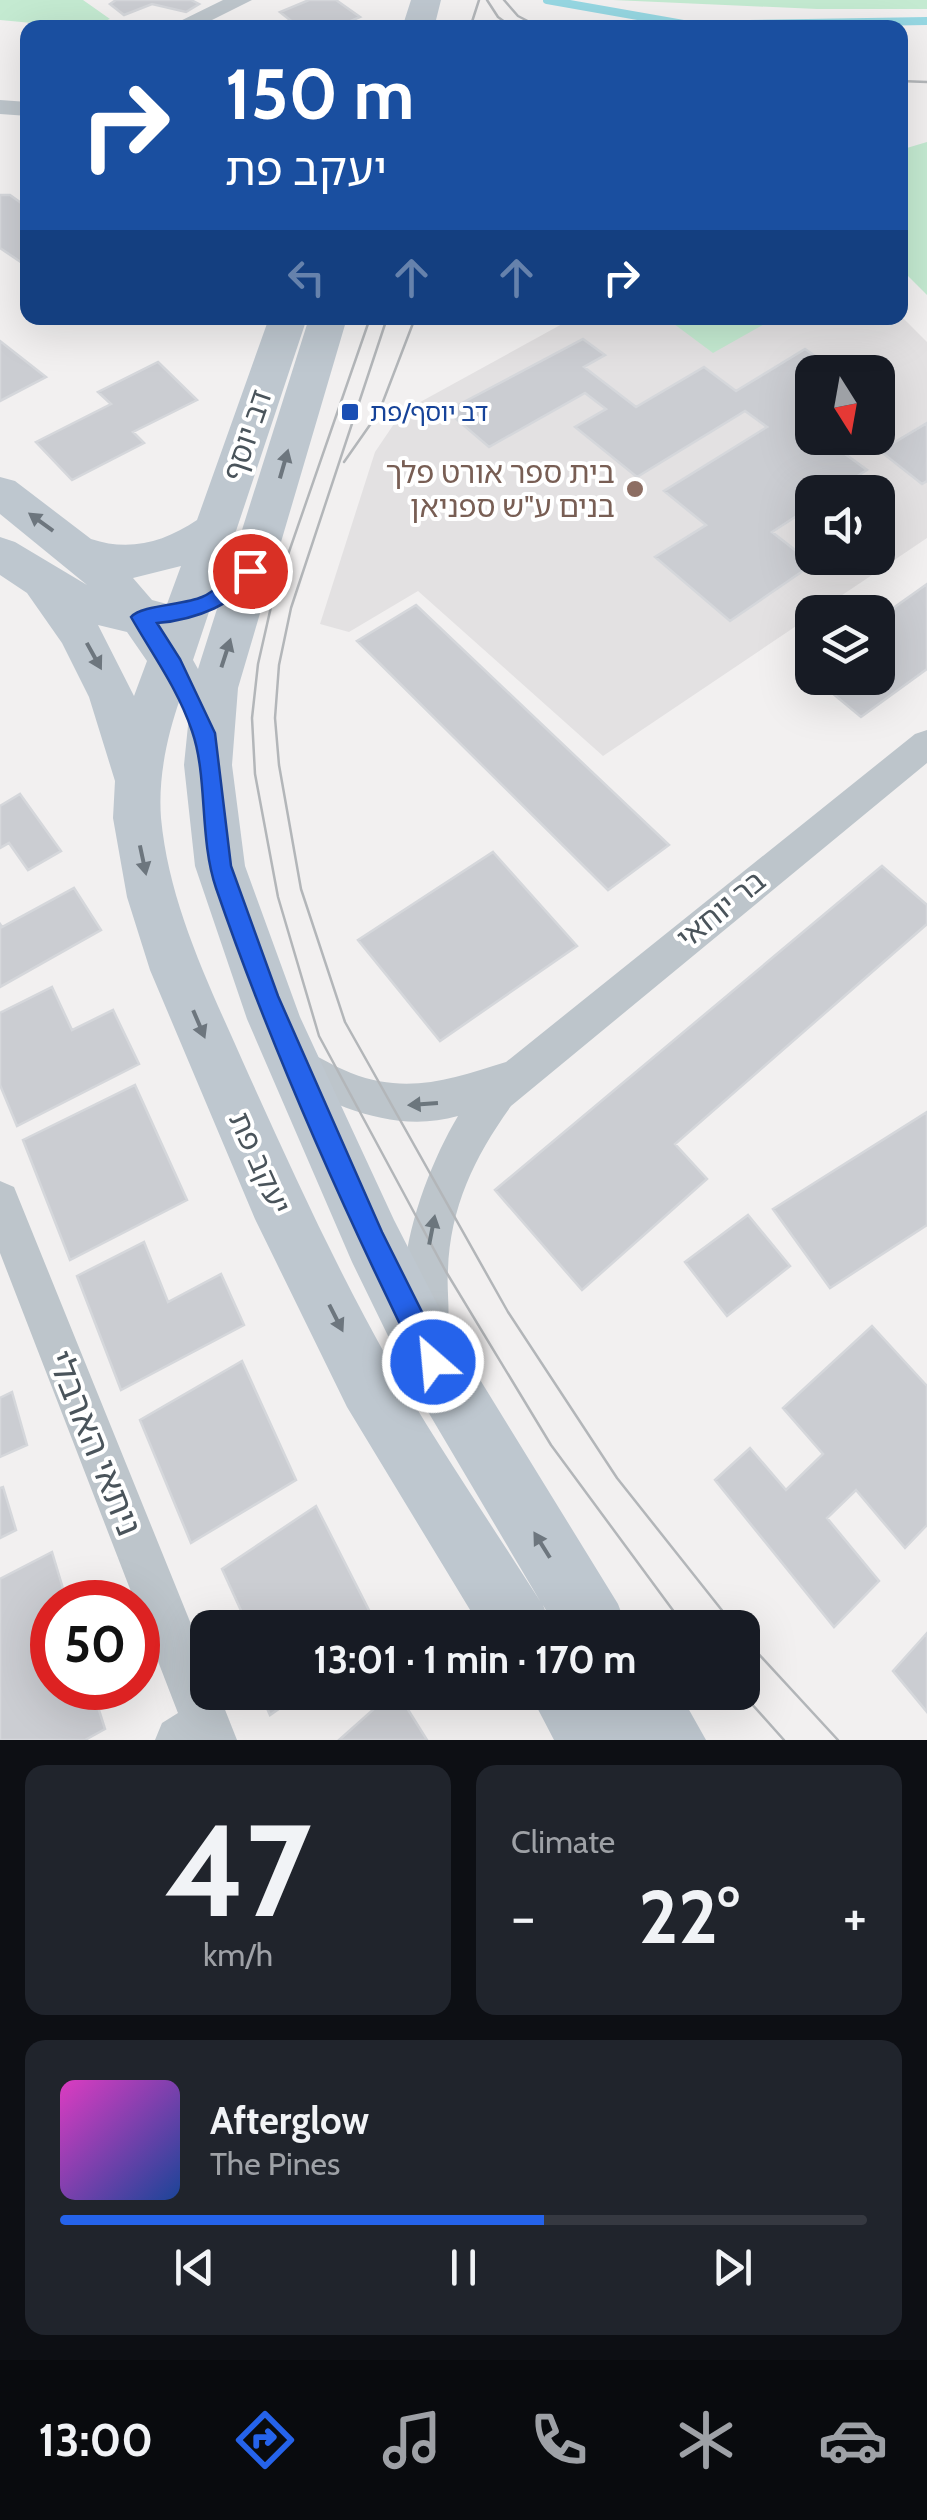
<!DOCTYPE html>
<meta charset="utf-8">
<style>
:root{--surface:#171b24;--page:#20242c;--text:#f1f3f6;--muted:#9ea1a6;--line:#363941;--accent:#2563eb}
body{margin:0;font-family:Cabin,"Noto Sans Hebrew",sans-serif;background:var(--page);color:var(--text);height:100vh;display:flex;flex-direction:column;font-size:38px;white-space:nowrap}
*{box-sizing:border-box;margin:0}
p{font-size:32px;color:var(--muted)}
.icon{flex:none;width:55px;height:55px;fill:none;stroke:currentColor;stroke-width:2;stroke-linecap:round;stroke-linejoin:round}
.map{position:relative;height:1740px;overflow:hidden}
.drawer{display:flex;flex-direction:column;gap:25px;padding:25px;background:#0d0f14;flex:1}
.drawer>*{flex:none}
.hud{position:absolute;left:20px;top:20px;width:888px;height:305px;border-radius:20px;box-shadow:0 10px 40px #0002;background:#1a4fa0;color:#fff;overflow:hidden}
.needle{width:65px;rotate:169deg}
.fabs{position:absolute;left:795px;top:355px;display:grid;gap:20px}
.fabs a{display:grid;place-items:center;width:100px;height:100px;border-radius:20px;background:var(--surface);box-shadow:0 10px 40px #0002;font-size:50px}
.speed{position:absolute;left:30px;top:1580px;display:flex;gap:20px;font-size:50px;font-weight:700;text-align:center}
.speed>*{display:grid;place-content:center;width:130px;height:130px;border-radius:50%;background:var(--surface);box-shadow:0 10px 40px #0002;line-height:1}
.speed .limit{border:15px solid #d22;background:#fff;color:#111}
.pin{position:absolute;display:grid;place-items:center;width:85px;height:85px;color:#fff;margin:-42px;border:5px solid #fff;border-radius:50%;box-shadow:0 2px 10px #0007}
.me{position:absolute;width:110px;margin:-55px;rotate:333deg;stroke-linejoin:round;filter:drop-shadow(0 0 8px #0008)}
.turn{display:flex;align-items:center;gap:35px;height:210px;padding:0 40px;font-size:45px}
.turn .icon{width:130px;height:130px;stroke-width:2.5}
.turn b{display:block;font-size:70px;line-height:85px}
.lanes{display:flex;align-items:center;height:95px;padding:0 40px;background:#0003;justify-content:center;gap:50px;direction:ltr}
.lanes .off{opacity:.35}
.big{font-size:75px;font-weight:700;line-height:1.1}
.drawer .widget{flex:1;display:flex;flex-direction:column;justify-content:center;gap:15px;min-width:0;padding:0 35px;border-radius:20px;background:var(--page)}
.drawer .dial{align-items:center;gap:0}
.dial b{font-size:130px;line-height:1}
.song{display:flex;align-items:center;gap:30px}
.cover{width:120px;height:120px;border-radius:15px;background:linear-gradient(135deg,hsl(310 70% 55%),hsl(220 70% 35%))}
.played{height:10px;border-radius:5px;background:linear-gradient(90deg,var(--accent) 60%,var(--line) 60%)}
.keys{display:flex;justify-content:space-around;direction:ltr}
.heat{display:flex;justify-content:space-between;align-items:center;font-size:55px;direction:ltr}
.drawer .tiles{flex:1;display:grid;gap:25px;grid-template-columns:1fr 1fr}
.widget:last-child{grid-column:span 2}
.trip{position:absolute;left:190px;top:1610px;width:570px;height:100px;border-radius:20px;background:var(--surface);box-shadow:0 10px 40px #0002;font-weight:700;line-height:100px;text-align:center}
.tab-bar{display:flex;height:160px;justify-content:space-around;align-items:center;background:#090b0e;color:var(--muted)}
.tab-bar .icon{width:70px;height:70px}
.tab-bar .on{color:var(--accent)}
.tab-bar b{font-size:45px;color:var(--text)}
.map>svg:first-child{display:block}
.education{fill:#e3e1e2;fill-rule:evenodd}
.green{fill:#c4ead1}
.lines{fill:none;stroke-linecap:round;stroke-linejoin:round}
.stream{stroke:#96d7e2;stroke-width:8}
.building{fill:#cbcdd2;stroke:#d5d7db;stroke-width:2.5}
.street{fill:#bdc5cb;fill-rule:evenodd}
.secondary{fill:#bec7cf;fill-rule:evenodd}
.tram{stroke:#b3b6b9;stroke-width:2.5}
.oneway{fill:#6d767e}
.oneway2{fill:#6c767d}
.route{fill:#2563eb;stroke:#184099;stroke-width:2.5}
.transit-dot{fill:#1a4fb4;stroke:#fff;stroke-width:4}
.education-dot{fill:#8d6e63;stroke:#fff;stroke-width:4}
.labels{text-anchor:middle;dominant-baseline:central;stroke-width:8;stroke-linejoin:round;paint-order:stroke}
.far-transit-label{font-size:25px;fill:#164399;stroke:#fff;text-anchor:start}
.street-label{font-size:30px;fill:#4a545b;stroke:#fff}
.education-label{font-size:30px;fill:#785e54;stroke:#fff;text-anchor:end}
.near-street-label{font-size:35px;fill:#4a545b;stroke:#fff}
</style>
<div class="map">
<svg width="927" height="1740" viewBox="0 0 927 1740">
<rect width="100%" height="100%" fill="#f2f0f0"/>
<path class="education" d="M900 315 927 342V538L603 756 418 591 349 632 320 624 375 452 402 412 573 318ZM812 372H878V438H812ZM812 492H878V558H812Z"/>
<path class="green" d="M0 0H83L110 19 86 28 0 20Z
M613 0H927V9H817Z
M927 142V295L900 268V150Z
M666 318H775L713 353Z"/>
<g class="lines">
<path class="stream" d="M547 0 689 25 927 21"/>
</g>
<path class="building" d="M116 0H191L199 4 186 12 152 4 124 15 110 4Z
M309 0H336L360 17 335 28H272L290 20 280 12Z
M0 195H10L28 208V267L0 248Z
M583 339 605 355 584 367 636 407 704 367 736 391 805 349 838 372H812V438H831L826 440 867 470 832 492H812V506L772 532 813 564 730 621 655 557 706 525 664 491 767 427 745 411 637 477 575 427 606 409 585 393 489 447 447 411Z
M0 341 46 377 0 401Z
M158 362 197 400 133 432 144 443 72 480 36 442 111 404 98 392Z
M927 423V481L922 484 880 451Z
M927 584V669L861 717 814 678H878V619Z
M416 605 669 845 608 890 357 641Z
M20 794 61 851 28 870 9 843 0 848V806Z
M493 852 577 946 440 1041 358 940Z
M882 866 927 905V924L675 1144 707 1179 582 1290 495 1190Z
M74 888 101 930 0 987V924L2 927Z
M52 987 72 1030 113 1010 139 1064 17 1126 0 1085V1013Z
M135 1085 187 1200 70 1260 23 1140Z
M927 1112V1225L830 1288 773 1209Z
M748 1215 790 1266 727 1316 685 1262Z
M144 1242 168 1302 221 1274 244 1325 121 1390 77 1276Z
M872 1326 927 1386V1525L905 1548 856 1490 827 1518 879 1581 834 1627 715 1480 750 1448 786 1490 823 1454 783 1408Z
M242 1361 296 1480 191 1543 140 1420Z
M12 1392 27 1445 0 1457V1398Z
M3 1487 16 1530 0 1538V1488Z
M316 1506 378 1628H249L222 1569Z
M52 1552 67 1602H52V1688H92L105 1729 85 1740H0V1579Z
M927 1633V1712L893 1671Z
M260 1692H303L270 1715Z
M393 1692H397L427 1740H339Z"/>
<g class="lines">
<path class="street" d="M223 0H252L196 28H166Z
M0 100 28 102V116L0 114Z
M927 730V763L511 1106C475 1156 450 1207 448 1270 446 1295 453 1322 443 1346L428 1352 413 1346C385 1279 423 1175 458 1116 395 1134 334 1106 280 1076L274 1063 280 1050 293 1045C313 1053 331 1065 351 1073 407 1095 452 1079 506 1062L915 734Z
M0 1181 14 1187 208 1666V1692H218L237 1740H155L162 1723 178 1713 0 1253Z"/>
<path class="secondary" d="M411 0H441L434 28H402Z
M269 318H307L193 660 198 669 309 318H347L238 688 232 765 245 866 300 1017 394 1220 455 1339 618 1604 627 1628H556L543 1605 552 1628H481L347 1407 255 1219 150 970 127 897 113 818 115 781 89 697 62 643 27 593 0 575V537L15 542 87 585 0 514V477L15 481 91 539C130 552 164 542 197 520ZM181 566 167 604 152 600 133 578ZM98 625 127 632 147 661 134 696ZM191 696 184 765 195 866 247 1019 352 1262 411 1383 540 1601C490 1522 436 1444 390 1363 335 1266 289 1164 243 1062 209 985 169 904 161 818 158 778 167 736 180 699Z
M529 1692H679L706 1740H554Z"/>
<path class="tram" d="M487 0 498 17 513 28
M504 0 518 16 541 28
M470 28 479 0
M900 81 927 82
M370 318 273 598 258 664 252 718 255 774 278 897 319 1036 445 1270 551 1445 686 1628
M387 318 291 608 279 665 275 718 279 765 301 889 345 1022 508 1312 617 1478 736 1628
M344 462 379 412 415 318
M742 1636 838 1740
M741 1692 784 1740"/>
</g>
<defs><path id="oneway-solid" d="M-6-.8H1V-3.2L6.5 0L1 3.2V.8H-6Z" transform="scale(2.5)"/></defs>
<g class="oneway">
<use href="#oneway-solid" transform="translate(284 464) rotate(-74)"/>
<use href="#oneway-solid" transform="translate(41 522) rotate(-144)"/>
<use href="#oneway-solid" transform="translate(226 653) rotate(-72)"/>
<use href="#oneway-solid" transform="translate(94 656) rotate(61)"/>
<use href="#oneway-solid" transform="translate(143 860) rotate(78)"/>
<use href="#oneway-solid" transform="translate(199 1024) rotate(67)"/>
<use href="#oneway-solid" transform="translate(336 1318) rotate(63)"/>
<use href="#oneway-solid" transform="translate(542 1545) rotate(-122)"/>
</g>
<g class="oneway2">
<use href="#oneway-solid" transform="translate(423 1104) rotate(176)"/>
<use href="#oneway-solid" transform="translate(432 1230) rotate(-79)"/>
</g>
<path class="route" d="M250 564 260 571C238 604 195 620 157 623L180 659 215 733 231 866 278 996 382 1232 447 1362 443 1371 433 1375 423 1371C345 1214 273 1054 216 888 199 838 208 777 192 731 178 689 152 654 131 617 141 605 184 605 202 597 221 589 232 570 250 564Z"/>
<rect class="transit-dot" x="340" y="402" width="20" height="20" rx="5"/>
<circle class="education-dot" cx="635" cy="489" r="10"/>
<g class="labels">
<g class="far-transit-label">
<text x="370" y="412">דב יוסף/פת</text>
</g>
<g class="street-label">
<text transform="translate(247 435) rotate(-71)">דב יוסף</text>
<text transform="translate(721 909) rotate(-39)">בר יוחאי</text>
<text transform="translate(260 1163) rotate(66)">יעקב פת</text>
</g>
<g class="education-label">
<text x="615" y="472">בית ספר אורט פלך<tspan x="615" dy="34">בנים ע"ש ספניאן</tspan></text>
</g>
<g class="near-street-label">
<text transform="translate(95 1443) rotate(68)">ניתאי הארבלי</text>
</g>
</g>
</svg>
<div class="fabs">
<a><svg class="needle" viewBox="-14 -14 28 28"><path d="M0-13l5 13h-10z" fill="#e53935"/><path d="M0 13l5-13h-10z" fill="#9ea1a6"/></svg></a>
<a><svg class="icon" aria-label="sound" viewBox="0 0 24 24"><path d="M4 9h4l5-4v14l-5-4H4zM17 9q2 3 0 6"/></svg></a>
<a><svg class="icon" aria-label="layers" viewBox="0 0 24 24"><path d="M12 4l9 5-9 5-9-5zM3 14l9 5 9-5"/></svg></a>
</div>
<div class="speed"><div class="limit">50</div></div>
<div class="pin" style="left:250px;top:571px;background:#d93025"><svg class="icon" aria-label="arrive" viewBox="0 0 24 24"><path d="M6 21V4h12l-3 4 3 4H6"/></svg></div>
<svg class="me" style="left:433px;top:1362px" viewBox="-20 -20 40 40"><circle r="17" fill="#2563eb" stroke="#fff" stroke-width="3"/><path d="M0-11L8 9 0 5-8 9z" fill="#fff"/></svg>
<div class="trip">13:01 · 1 min · 170 m</div>
<div class="hud">
<div class="turn"><svg class="icon" aria-label="right" viewBox="0 0 24 24"><path d="M7 20v-9h11M14 6l5 5-5 5"/></svg><div><b>150 m</b>יעקב פת</div></div>
<div class="lanes"><svg class="icon off" aria-label="left" viewBox="0 0 24 24"><path d="M17 20v-9H6M10 6l-5 5 5 5"/></svg><svg class="icon off" aria-label="ahead" viewBox="0 0 24 24"><path d="M12 20V5M6 11l6-6 6 6"/></svg><svg class="icon off" aria-label="ahead" viewBox="0 0 24 24"><path d="M12 20V5M6 11l6-6 6 6"/></svg><svg class="icon" aria-label="right" viewBox="0 0 24 24"><path d="M7 20v-9h11M14 6l5 5-5 5"/></svg></div>
</div>
</div>
<section class="drawer">
<div class="tiles">
<div class="widget dial"><b>47</b><p>km/h</p></div>
<div class="widget"><p>Climate</p>
<div class="heat"><a>−</a><b class="big">22°</b><a>+</a></div>
</div>
<div class="widget">
<div class="song"><i class="cover"></i><div><b>Afterglow</b><p>The Pines</p></div></div>
<div class="played"></div>
<div class="keys"><svg class="icon" aria-label="previous" viewBox="0 0 24 24"><path d="M18 5L8 12l10 7zM5 5v14"/></svg><svg class="icon" aria-label="pause" viewBox="0 0 24 24"><path d="M8 5v14M16 5v14"/></svg><svg class="icon" aria-label="next" viewBox="0 0 24 24"><path d="M6 5l10 7-10 7zM19 5v14"/></svg></div>
</div>
</div>
</section>
<nav class="tab-bar">
<b>13:00</b>
<svg class="icon on" aria-label="directions" viewBox="0 0 24 24"><path d="M12 3l9 9-9 9-9-9zM9 14v-3h6M13 9l2 2-2 2"/></svg>
<svg class="icon" aria-label="music" viewBox="0 0 24 24"><path d="M9 18V5l10-2v13"/><circle cx="6" cy="18" r="3"/><circle cx="16" cy="16" r="3"/></svg>
<svg class="icon" aria-label="phone" viewBox="0 0 24 24"><path d="M5 4h4l2 5-3 2q2 4 5 5l2-3 5 2v4C11 20 4 13 5 4z"/></svg>
<svg class="icon" aria-label="climate" viewBox="0 0 24 24"><path d="M12 3v18M4 7l16 10M4 17L20 7"/></svg>
<svg class="icon" aria-label="car" viewBox="0 0 24 24"><path d="M5 17H2v-5l4-1 3-4h7l3 4 3 1v5h-3M9 17h6M6 11h13"/><circle cx="7" cy="17" r="2"/><circle cx="17" cy="17" r="2"/></svg>
</nav>
